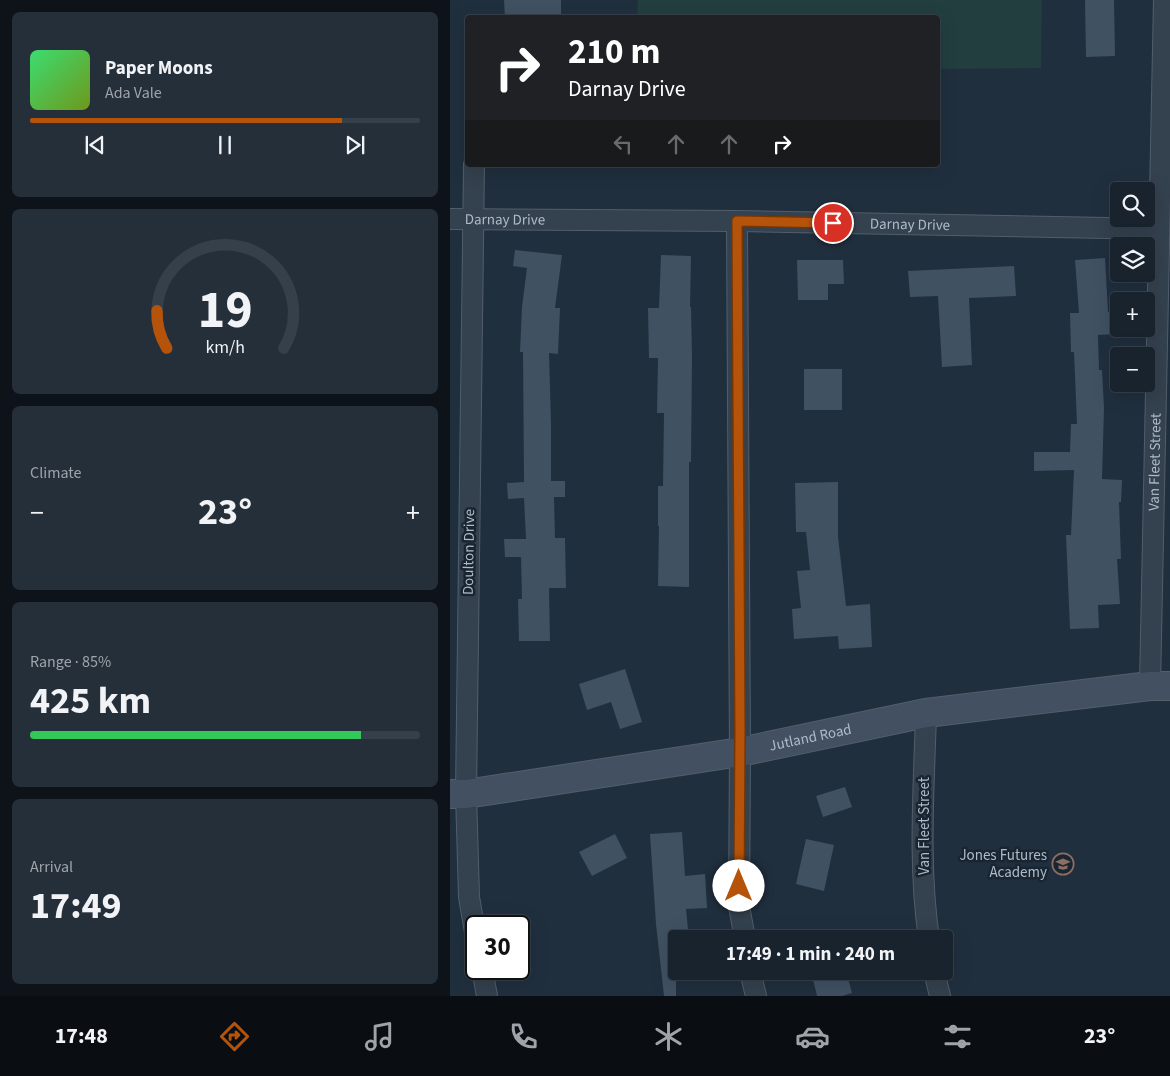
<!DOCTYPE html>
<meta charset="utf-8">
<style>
:root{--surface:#18232e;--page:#252f3a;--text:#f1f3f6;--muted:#9fa4aa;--line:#36404a;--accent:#b45309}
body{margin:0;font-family:"Source Sans 3",sans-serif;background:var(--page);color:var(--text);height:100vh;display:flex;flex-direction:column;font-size:19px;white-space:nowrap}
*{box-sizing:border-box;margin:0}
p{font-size:16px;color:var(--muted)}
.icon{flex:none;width:28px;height:28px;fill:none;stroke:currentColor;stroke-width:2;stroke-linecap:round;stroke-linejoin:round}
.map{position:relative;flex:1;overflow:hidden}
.panel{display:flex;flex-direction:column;gap:12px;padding:12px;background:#0d1319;width:450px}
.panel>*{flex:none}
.guide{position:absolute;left:15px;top:15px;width:475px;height:152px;border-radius:5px;box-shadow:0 5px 20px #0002,0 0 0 1px var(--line);background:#202124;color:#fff;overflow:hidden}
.fabs{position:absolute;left:660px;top:182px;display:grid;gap:10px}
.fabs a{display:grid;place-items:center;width:45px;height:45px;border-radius:5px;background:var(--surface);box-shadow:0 5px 20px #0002,0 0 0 1px var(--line);font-size:25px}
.speed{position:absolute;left:15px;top:915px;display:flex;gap:10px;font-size:25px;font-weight:700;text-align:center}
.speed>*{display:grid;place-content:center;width:65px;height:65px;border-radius:50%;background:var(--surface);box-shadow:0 5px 20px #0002,0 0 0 1px var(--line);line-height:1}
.speed .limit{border:2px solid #111;border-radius:8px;background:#fff;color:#111}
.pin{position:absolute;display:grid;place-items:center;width:42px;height:42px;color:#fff;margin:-21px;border:2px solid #fff;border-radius:50%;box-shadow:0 1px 5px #0007}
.me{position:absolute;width:55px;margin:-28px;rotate:0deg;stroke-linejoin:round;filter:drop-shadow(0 0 4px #0008)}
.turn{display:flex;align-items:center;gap:18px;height:105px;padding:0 20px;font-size:22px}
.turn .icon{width:65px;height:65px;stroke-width:2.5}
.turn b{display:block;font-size:35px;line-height:42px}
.lanes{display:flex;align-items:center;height:48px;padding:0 20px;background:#0003;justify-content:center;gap:25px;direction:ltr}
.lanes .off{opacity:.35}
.big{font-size:38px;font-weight:700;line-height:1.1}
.panel .card{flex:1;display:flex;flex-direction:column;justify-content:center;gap:8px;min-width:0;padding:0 18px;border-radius:8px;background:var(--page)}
.panel .dial{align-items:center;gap:0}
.dial svg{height:130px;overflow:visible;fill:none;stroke:var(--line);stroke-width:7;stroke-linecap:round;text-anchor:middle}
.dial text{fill:var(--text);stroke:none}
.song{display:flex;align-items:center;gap:15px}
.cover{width:60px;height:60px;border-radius:8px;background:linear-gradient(135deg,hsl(140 70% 55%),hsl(80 70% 35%))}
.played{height:5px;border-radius:2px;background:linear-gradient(90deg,var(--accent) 80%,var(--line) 80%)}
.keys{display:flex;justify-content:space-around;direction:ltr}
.heat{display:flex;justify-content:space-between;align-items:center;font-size:28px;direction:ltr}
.charge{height:8px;border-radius:4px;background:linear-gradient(90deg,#34c759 85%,var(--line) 0)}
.trip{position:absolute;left:218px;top:930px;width:285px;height:50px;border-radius:5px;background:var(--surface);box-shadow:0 5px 20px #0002,0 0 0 1px var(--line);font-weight:700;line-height:50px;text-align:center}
.dock{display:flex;height:80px;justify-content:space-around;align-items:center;background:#0a0e12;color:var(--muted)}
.dock .icon{width:35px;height:35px}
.dock .current{color:var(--accent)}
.dock b{font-size:22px;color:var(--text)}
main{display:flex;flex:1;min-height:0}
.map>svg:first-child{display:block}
.green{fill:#223e3f}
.building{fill:#405162}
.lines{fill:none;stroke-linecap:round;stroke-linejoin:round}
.street-casing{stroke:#525e6b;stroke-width:22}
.secondary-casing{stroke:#525e6b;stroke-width:30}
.street{stroke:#34414e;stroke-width:20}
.secondary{stroke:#425061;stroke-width:28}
.route-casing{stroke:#753606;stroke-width:12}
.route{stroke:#b45309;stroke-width:9}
.labels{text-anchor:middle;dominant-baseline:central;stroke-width:5;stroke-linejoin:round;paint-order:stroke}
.street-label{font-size:15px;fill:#afbbc9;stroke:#192632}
.poi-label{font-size:15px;fill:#afbbc9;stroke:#192632;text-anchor:end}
</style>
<main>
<section class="panel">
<div class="card">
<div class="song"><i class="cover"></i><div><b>Paper Moons</b><p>Ada Vale</p></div></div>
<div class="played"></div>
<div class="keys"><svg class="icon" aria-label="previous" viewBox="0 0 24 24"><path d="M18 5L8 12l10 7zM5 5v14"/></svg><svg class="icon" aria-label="pause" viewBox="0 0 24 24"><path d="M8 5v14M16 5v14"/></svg><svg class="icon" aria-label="next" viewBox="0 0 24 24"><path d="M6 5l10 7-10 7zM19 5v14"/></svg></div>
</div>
<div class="card dial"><svg viewBox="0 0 100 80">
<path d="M14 69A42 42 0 1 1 86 69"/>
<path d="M14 69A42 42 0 0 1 8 46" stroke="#b45309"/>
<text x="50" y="56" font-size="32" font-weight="700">19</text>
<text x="50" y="72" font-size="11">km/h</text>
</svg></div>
<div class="card"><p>Climate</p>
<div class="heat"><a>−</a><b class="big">23°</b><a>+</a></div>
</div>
<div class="card"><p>Range · 85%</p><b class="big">425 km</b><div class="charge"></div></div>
<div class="card"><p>Arrival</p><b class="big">17:49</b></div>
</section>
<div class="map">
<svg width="720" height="996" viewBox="0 0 720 996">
<rect width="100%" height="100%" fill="#202f3e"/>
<path class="green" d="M188 0H592L591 68 488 69V18L187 17Z"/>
<path class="building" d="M54 0H111V18H55Z
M635 0H664L665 56 636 57Z
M65 250 112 255 105 308H110L108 354 99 353 101 423V481H115V497H104L105 538H115L116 588H99L100 641H69L68 599H72L71 557H55L54 539H76L74 498 58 499 57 483 74 482 73 352H70L72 307 77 268 63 266Z
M211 255 241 256 240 307H241L242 357 241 462H239V587L208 586 209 526H208V486H213L214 413H207L208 358H199L198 308H209Z
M655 258 658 312H669V334L648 335 649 370H652L654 408 652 479 672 480 671 502H669L671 559H667L670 604 648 605 649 628 620 629 616 535H621L624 470 584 471V452H620L621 424H627L624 352H621L620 313H629L625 260Z
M347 260H393L394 284H378V300H348Z
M564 266 566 296 519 298 522 365 492 367 488 296 460 297 458 271Z
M354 369H392V410H354Z
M388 482V537L396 606 420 604 422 647 389 649 388 636 344 639 342 609 351 608 347 571 360 570 356 532H346L345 483Z
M175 669 192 722 170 729 161 702 137 710 129 684Z
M395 787 402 807 373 817 366 796Z
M232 832 235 876 255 874 257 908 236 909 239 939H226V996H214L206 924 200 834Z
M165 834 177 858 142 876 129 852Z
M356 839 384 845 374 891 346 884Z
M361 971H396L402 993 392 996H367Z"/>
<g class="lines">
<g class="street-casing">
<g id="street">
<path d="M24 165 16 794 19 897 26 938"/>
<path id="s1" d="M0 219 287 221 709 229"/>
<path d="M287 221 290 752 289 906 295 939"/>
<path id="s2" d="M700 686 714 0"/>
<path d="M476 713C474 788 468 864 479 939"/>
<path d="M32 969 37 996"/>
<path d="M300 971 306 996"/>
<path d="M484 971 490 996"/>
</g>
</g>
<g class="secondary-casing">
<g id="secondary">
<path id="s3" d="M0 794H16L290 752 476 713 700 686H720"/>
</g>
</g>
<use href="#street" class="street"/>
<use href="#secondary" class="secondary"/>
</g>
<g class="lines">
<g class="route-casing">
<path id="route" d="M289 886 290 732 287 221 383 223"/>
</g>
<use href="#route" class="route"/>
</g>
<defs>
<g id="school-ring" transform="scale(1.125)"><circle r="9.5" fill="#192632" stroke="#8d6e63" stroke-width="1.5"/><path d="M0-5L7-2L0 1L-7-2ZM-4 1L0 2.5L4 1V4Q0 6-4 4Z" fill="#8d6e63"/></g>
</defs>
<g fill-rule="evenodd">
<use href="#school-ring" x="613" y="864"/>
</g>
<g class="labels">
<g class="street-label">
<text stroke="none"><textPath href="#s1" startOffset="55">Darnay Drive</textPath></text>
<text stroke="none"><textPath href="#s1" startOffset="460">Darnay Drive</textPath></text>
<text stroke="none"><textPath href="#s2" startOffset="224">Van Fleet Street</textPath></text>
<text transform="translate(19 552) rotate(-89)">Doulton Drive</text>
<text stroke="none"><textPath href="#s3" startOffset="365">Jutland Road</textPath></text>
<text transform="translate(474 826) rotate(-90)">Van Fleet Street</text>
</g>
<g class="poi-label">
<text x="597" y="855">Jones Futures<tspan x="597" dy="17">Academy</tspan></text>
</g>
</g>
</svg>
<div class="fabs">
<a><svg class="icon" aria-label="search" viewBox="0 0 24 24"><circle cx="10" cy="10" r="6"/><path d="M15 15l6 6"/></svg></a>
<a><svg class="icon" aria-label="layers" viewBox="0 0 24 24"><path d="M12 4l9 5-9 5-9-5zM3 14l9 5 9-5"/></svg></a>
<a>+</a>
<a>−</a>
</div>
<div class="speed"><div class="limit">30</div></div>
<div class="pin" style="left:383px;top:223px;background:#d93025"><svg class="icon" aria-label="arrive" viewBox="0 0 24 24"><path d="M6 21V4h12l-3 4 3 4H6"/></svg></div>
<svg class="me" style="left:289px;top:886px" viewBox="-20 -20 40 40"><circle r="19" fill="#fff"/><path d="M0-13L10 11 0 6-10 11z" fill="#b45309"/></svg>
<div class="trip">17:49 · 1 min · 240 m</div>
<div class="guide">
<div class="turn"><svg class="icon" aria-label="right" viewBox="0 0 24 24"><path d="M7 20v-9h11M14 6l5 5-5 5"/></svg><div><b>210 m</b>Darnay Drive</div></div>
<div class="lanes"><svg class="icon off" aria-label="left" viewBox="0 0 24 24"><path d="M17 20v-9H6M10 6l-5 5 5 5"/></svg><svg class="icon off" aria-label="ahead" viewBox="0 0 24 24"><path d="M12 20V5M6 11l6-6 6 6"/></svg><svg class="icon off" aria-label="ahead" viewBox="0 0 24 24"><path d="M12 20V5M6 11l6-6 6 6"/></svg><svg class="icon" aria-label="right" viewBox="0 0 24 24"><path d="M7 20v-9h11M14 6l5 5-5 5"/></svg></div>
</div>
</div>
</main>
<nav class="dock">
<b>17:48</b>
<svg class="icon current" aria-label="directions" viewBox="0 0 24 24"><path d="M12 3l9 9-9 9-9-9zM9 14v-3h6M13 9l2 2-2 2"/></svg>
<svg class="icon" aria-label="music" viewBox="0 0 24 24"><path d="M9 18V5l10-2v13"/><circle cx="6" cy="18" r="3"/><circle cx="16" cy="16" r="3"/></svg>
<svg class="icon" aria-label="phone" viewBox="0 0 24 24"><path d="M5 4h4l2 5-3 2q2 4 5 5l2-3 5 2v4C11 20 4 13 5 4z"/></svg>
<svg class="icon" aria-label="climate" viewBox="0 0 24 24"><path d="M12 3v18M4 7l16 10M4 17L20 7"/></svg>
<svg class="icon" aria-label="car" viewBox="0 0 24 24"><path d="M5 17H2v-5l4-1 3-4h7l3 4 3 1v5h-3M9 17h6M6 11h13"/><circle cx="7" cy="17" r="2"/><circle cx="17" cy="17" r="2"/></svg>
<svg class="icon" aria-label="filters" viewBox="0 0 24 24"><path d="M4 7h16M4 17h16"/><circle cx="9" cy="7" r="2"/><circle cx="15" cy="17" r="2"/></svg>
<b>23°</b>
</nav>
